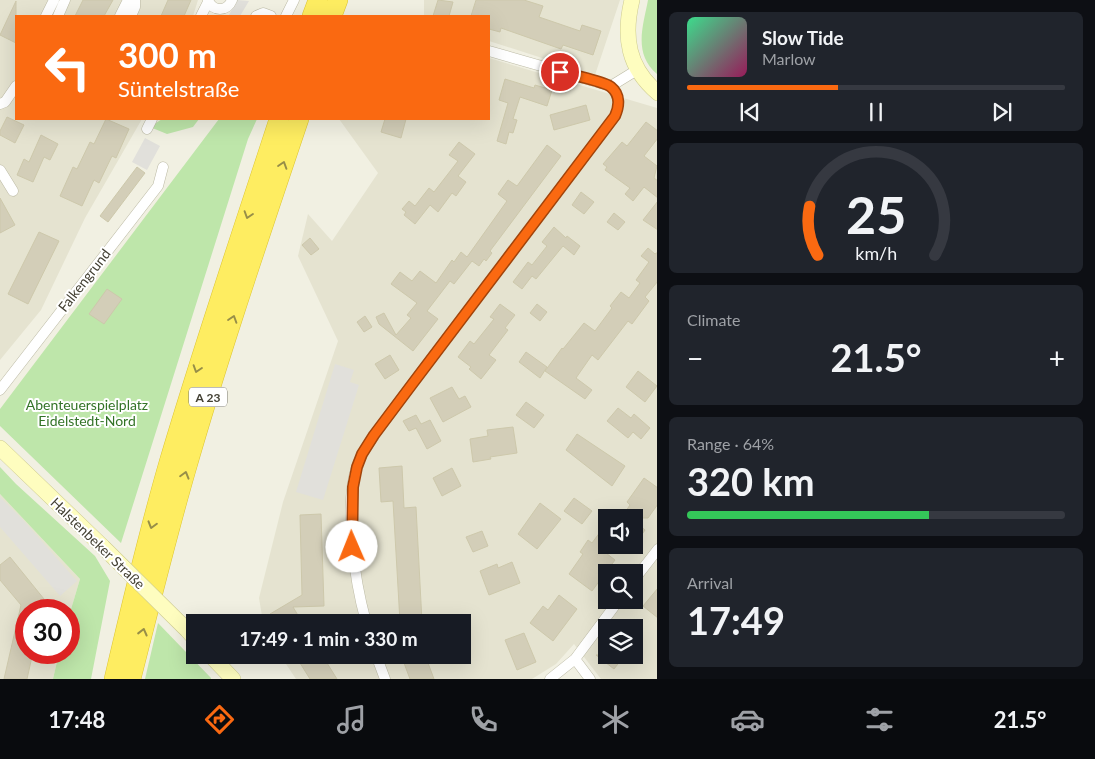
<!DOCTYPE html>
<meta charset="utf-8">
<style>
:root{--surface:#171b24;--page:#20242c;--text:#f1f3f6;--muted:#9ea1a6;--line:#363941;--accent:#fa6911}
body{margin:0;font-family:Lato,sans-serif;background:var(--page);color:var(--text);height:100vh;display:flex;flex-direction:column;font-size:19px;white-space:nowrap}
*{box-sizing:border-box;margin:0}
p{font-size:16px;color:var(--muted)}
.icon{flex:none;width:28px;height:28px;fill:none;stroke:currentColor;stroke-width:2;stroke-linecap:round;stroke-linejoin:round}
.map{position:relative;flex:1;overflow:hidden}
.details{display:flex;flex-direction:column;gap:12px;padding:12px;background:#0d0f14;width:438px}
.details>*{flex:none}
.banner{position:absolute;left:15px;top:15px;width:475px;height:105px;border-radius:0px;box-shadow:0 5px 20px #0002;background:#fa6911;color:#fff;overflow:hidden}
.controls{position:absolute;left:598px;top:509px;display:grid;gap:10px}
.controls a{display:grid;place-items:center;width:45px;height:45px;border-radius:0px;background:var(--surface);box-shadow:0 5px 20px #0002;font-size:25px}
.speed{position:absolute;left:15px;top:599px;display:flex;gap:10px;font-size:25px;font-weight:700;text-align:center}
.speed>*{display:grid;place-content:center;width:65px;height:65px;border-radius:50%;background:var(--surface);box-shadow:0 5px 20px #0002;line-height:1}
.speed .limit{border:8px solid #d22;background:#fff;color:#111}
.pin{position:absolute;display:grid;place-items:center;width:42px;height:42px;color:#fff;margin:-21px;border:2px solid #fff;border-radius:50%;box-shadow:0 1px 5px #0007}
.me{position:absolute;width:55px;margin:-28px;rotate:359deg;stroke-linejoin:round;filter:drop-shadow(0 0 4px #0008)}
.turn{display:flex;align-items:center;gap:18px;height:105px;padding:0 20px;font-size:22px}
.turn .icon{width:65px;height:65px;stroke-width:2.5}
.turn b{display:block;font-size:35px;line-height:42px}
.big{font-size:38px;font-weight:700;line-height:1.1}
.details .widget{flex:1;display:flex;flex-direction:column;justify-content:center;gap:8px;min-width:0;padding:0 18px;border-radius:8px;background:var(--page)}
.details .dial{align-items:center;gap:0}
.dial svg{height:130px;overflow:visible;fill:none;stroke:var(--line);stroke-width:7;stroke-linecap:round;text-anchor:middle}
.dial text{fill:var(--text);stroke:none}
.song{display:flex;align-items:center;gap:15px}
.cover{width:60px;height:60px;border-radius:8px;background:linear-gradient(135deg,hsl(150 70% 55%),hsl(330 70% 35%))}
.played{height:5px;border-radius:2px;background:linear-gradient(90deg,var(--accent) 40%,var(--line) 40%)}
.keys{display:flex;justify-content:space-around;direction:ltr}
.heat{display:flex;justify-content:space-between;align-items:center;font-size:28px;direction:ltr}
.charge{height:8px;border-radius:4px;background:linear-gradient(90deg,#34c759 64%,var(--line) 0)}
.trip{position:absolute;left:186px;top:614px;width:285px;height:50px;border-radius:0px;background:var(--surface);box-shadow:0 5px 20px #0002;font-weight:700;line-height:50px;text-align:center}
.tab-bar{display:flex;height:80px;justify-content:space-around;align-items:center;background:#090b0e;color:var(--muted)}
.tab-bar .icon{width:35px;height:35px}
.tab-bar .active{color:var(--accent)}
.tab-bar b{font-size:22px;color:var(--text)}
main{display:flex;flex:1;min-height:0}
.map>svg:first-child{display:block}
.residential{fill:#e5e3d0;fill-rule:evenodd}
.green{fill:#bee6aa}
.parking{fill:#e1e0db}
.building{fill:#d3ceb8;stroke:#cdc8ab}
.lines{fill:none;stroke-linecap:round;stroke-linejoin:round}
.street-casing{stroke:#bcbaa5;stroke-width:11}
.secondary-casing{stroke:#cecc90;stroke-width:16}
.highway-casing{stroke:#dcc431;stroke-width:20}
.street{stroke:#fff;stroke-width:10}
.secondary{stroke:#fefdbf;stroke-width:15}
.highway{stroke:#feed61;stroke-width:19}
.secondary-bridge-casing{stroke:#cecc90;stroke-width:16;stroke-linecap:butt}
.secondary-bridge{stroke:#fefdbf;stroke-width:15}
.oneway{stroke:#978e48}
.route-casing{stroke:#a2440b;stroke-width:12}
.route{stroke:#fa6911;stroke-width:9}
.labels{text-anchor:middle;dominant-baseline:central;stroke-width:4;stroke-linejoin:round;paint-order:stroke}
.shield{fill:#fff;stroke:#7b7970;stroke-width:1}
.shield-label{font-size:12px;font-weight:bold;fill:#434033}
.street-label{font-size:14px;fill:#434033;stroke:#fff}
.park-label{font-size:14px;fill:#337327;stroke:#fff}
</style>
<main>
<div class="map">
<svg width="658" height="679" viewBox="0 0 658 679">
<rect width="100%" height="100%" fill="#f1f0e2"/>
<path class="residential" d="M0 0H198L193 16H16V119H142L85 218 41 310 0 360Z
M424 0H620L595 75 489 41V16H424Z
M489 58 657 108V679H601L574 644 556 664 532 679H296L280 655H462V622H263L259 598 283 502 338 341 298 256 308 214 332 241 378 173 339 119H489ZM606 518H634V545H606ZM606 572H634V600H606ZM606 628H634V655H606Z
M0 494 80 579 69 616V610H26V652L59 653 53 679H0Z"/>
<path class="green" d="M648 0H657V74C633 53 643 27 648 0Z
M162 119H199L193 127 167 134 150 127Z
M219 119H257L248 139 121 543 0 426V409Z
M0 467 16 484 95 556 110 581 91 679H53L59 653 69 652V616L80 579 0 494Z
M158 623 211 678V679H145Z"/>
<path class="parking" d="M237 0 249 1 240 16H232L229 15Z
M145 138 160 146 147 170 132 162Z
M335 364 354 370 350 382 359 385 323 500 296 492Z
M0 497 23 520 77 581 60 596 0 527Z"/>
<path class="building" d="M83 0H113L104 16H75Z
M168 0H191L184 16H161Z
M438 0 453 2 449 16H433Z
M476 0H524L543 6 539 17 580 31 582 25 601 31 593 55 563 45 561 49 501 28 500 32 489 29V16H471Z
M16 1V43L0 35Z
M505 79 534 88 535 85 552 90 547 106 520 97 513 119 517 120 513 133 509 132 506 144 497 141 508 103 499 100Z
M586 105 590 120 554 130 550 115Z
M7 117 24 125 15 143 0 135V131Z
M106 119 129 129 116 158 112 156 99 183 94 180 82 206 60 196 73 167 77 169 90 142 94 144Z
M385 119H406L401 138 381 132Z
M646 122 658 131V138L644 156 657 166 654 178 658 181V198L644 187 633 201 625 194 630 188 605 170 607 167 603 164 622 142 627 146Z
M41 135 58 144 50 160 44 157 33 182 17 175 24 159 29 162Z
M459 142 475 154 458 176 466 182 456 196 452 193 438 212 430 205 415 224 404 215 406 212 402 209 409 201 415 206 429 188 434 192 458 161 449 155Z
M547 145 561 156 490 251 492 253 486 261 484 259 479 266 472 261 454 284 450 281 427 311 438 319 413 351 379 324 376 317 384 313 396 335 411 318 407 315 417 303 391 284 400 272 412 281 420 271 436 283 452 260 454 262 461 252 467 257 507 201 498 194 508 180 517 186Z
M137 167 145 173 108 222 100 216Z
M581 192 594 202 584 214 572 205Z
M0 198 15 225 0 233Z
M658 201V230L643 220Z
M614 213 625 222 618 230 607 222Z
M554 227 566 238 567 236 580 246 574 255 563 246 536 279 532 276 522 289 513 282 528 262 532 265 547 246 542 242Z
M39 232 59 241 28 304 8 294Z
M310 238 319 249 311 255 302 245Z
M648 248 655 254 658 252V281L645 297 649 301 632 324 628 321 598 360 592 355 576 378 592 390 585 399 545 371 562 348 563 349 584 323 595 331 612 308 610 306 621 292 629 298 640 283 636 280 649 262 641 256Z
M107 289 122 299 104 324 89 314Z
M500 304 515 315 505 328 508 330 489 355 496 360 481 379 469 369 471 367 458 357 470 341 474 344 494 319 490 317Z
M537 304 547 312 540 321 530 313Z
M365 316 372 327 364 332 357 322Z
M526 352 547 367 540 378 519 362Z
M390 355 399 370 385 379 375 364Z
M638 371 657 386 645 402 626 387Z
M452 387 459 399 465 396 471 407 443 422 430 398Z
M526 402 544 415 534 428 516 415Z
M618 408 631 418 634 414 650 428 641 439 633 432 628 438 607 421Z
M416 415 421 424 430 420 441 441 427 449 416 428 409 431 403 421Z
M513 427 517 453 490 457 491 459 473 462 470 439 488 436 487 430Z
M577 434 625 466 612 486 566 450Z
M402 466 404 508 416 507 422 622H400L393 501 381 502 379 468Z
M452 468 461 486 442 496 433 478Z
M644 478 658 488V504L648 518H621L630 505 627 502Z
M574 498 592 511 582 524 564 511Z
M540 503 561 519 537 549 518 534Z
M321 514 324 606 293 607 302 622H275L270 614 302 595 300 515Z
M634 521 645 530 634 546Z
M606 524V553L615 560 592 591 569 574 583 554 580 552 588 540 592 543Z
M482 531 488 546 473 552 466 537Z
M10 557 44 599 42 610H26V652H33L27 679H4L21 605 0 580V565Z
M512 562 520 583 489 595 480 571 497 564 498 568Z
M658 588V618L643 606Z
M559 595 577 609 553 641 530 623 543 606 548 610Z
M524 633 536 662 517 670 505 640Z
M295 655H322L337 679H310Z
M401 655H425L434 679H410Z
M596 655H625L614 669Z"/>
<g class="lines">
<g class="street-casing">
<path id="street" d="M208 0C213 12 227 12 232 0
M46 16 54 0
M58 16 65 0
M120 16 127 2 130 0
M131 16 135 7V0
M201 16 208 2
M256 16 263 13 271 16
M286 16 294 0
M489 51 611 86
M611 86 637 70
M0 104 5 102 16 86
M147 129 152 119
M0 170 13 191
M0 390 158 186 163 167
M634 580 658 549
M366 622C355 582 343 506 357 466 364 447 378 431 389 415 405 393 421 372 437 351 496 273 555 195 615 116 620 104 619 97 611 86
M376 655 385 679
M575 659 590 679
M550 679 575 659 619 600"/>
</g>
<g class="secondary-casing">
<path id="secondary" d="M632 0C623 37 628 68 658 93
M0 448 103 547
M187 630 195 639
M210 655 233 679"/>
</g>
<g class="highway-casing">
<path id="highway" d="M312 16 318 0
M332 16 338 0
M114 679C131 606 148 534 169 462 203 347 242 233 279 119
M131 679C149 609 166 539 186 470 220 352 260 235 299 119"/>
</g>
<use href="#street" class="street"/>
<use href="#secondary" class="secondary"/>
<use href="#highway" class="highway"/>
<g class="secondary-bridge-casing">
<path id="secondary-bridge" d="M103 547 187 630"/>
</g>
<use href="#secondary-bridge" class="secondary-bridge"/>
</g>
<defs><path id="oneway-chevron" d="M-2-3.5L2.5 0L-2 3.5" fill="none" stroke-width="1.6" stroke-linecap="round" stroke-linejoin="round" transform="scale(1.25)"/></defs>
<g class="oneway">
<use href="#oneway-chevron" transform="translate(283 165) rotate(-72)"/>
<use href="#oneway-chevron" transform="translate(248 215) rotate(108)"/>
<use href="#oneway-chevron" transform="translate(233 319) rotate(-72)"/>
<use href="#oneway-chevron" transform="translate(197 369) rotate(108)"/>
<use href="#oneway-chevron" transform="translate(185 475) rotate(-74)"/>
<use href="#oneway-chevron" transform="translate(152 525) rotate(106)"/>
<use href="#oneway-chevron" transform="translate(143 632) rotate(-76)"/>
</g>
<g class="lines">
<g class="route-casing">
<path id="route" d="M352 547 353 487 357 467 362 454 374 435 413 383 615 116C619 107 621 95 611 87 605 82 570 74 560 72"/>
</g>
<use href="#route" class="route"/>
</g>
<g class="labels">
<rect class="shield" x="189" y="387.5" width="38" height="19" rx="4"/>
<g class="shield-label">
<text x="208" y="397">A 23</text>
</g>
<g class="street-label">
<text transform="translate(84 280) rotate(-52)">Falkengrund</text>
<text transform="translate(98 543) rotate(44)">Halstenbeker Straße</text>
</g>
<g class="park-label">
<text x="87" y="404">Abenteuerspielplatz<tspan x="87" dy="16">Eidelstedt-Nord</tspan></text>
</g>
</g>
</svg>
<div class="controls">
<a><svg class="icon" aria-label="sound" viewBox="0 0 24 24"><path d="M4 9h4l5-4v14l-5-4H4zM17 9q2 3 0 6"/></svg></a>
<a><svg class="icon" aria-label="search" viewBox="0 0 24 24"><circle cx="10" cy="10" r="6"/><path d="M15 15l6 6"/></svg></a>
<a><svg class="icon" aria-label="layers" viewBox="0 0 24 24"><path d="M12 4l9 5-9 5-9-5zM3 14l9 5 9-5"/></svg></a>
</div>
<div class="speed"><div class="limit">30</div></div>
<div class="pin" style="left:560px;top:72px;background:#d93025"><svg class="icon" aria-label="arrive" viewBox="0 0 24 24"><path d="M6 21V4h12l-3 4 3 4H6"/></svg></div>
<svg class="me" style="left:352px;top:547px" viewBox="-20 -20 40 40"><circle r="19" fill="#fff"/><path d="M0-13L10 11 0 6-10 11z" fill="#fa6911"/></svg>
<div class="trip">17:49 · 1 min · 330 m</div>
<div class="banner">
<div class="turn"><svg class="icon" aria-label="left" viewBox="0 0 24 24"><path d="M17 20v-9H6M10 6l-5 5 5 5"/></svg><div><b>300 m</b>Süntelstraße</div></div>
</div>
</div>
<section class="details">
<div class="widget">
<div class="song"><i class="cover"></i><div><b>Slow Tide</b><p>Marlow</p></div></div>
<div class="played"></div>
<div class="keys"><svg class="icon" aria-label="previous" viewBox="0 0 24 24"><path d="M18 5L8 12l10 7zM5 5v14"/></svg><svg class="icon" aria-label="pause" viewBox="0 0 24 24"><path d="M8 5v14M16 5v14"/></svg><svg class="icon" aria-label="next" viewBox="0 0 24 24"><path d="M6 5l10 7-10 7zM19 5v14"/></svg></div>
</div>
<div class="widget dial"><svg viewBox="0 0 100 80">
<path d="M14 69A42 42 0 1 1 86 69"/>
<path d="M14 69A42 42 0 0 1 9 39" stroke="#fa6911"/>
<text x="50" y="56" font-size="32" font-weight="700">25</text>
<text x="50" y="72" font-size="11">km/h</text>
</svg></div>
<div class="widget"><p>Climate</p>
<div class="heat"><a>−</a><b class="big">21.5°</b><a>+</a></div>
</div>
<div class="widget"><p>Range · 64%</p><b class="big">320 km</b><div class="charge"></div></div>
<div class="widget"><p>Arrival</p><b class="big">17:49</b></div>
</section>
</main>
<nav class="tab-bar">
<b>17:48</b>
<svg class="icon active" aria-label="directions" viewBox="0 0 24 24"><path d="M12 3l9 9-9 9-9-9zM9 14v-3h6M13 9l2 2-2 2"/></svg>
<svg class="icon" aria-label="music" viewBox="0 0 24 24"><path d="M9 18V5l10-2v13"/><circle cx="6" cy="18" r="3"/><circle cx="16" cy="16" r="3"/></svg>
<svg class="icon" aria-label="phone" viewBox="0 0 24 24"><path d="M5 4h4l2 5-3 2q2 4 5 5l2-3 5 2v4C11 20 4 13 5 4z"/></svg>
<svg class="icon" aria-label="climate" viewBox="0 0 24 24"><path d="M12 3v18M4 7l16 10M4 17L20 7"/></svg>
<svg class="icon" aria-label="car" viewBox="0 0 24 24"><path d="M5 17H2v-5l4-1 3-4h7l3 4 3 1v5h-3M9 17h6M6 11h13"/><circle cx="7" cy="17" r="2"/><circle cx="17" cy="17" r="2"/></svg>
<svg class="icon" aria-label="filters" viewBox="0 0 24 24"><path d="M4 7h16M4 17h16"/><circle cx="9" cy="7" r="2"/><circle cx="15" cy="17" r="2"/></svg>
<b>21.5°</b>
</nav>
